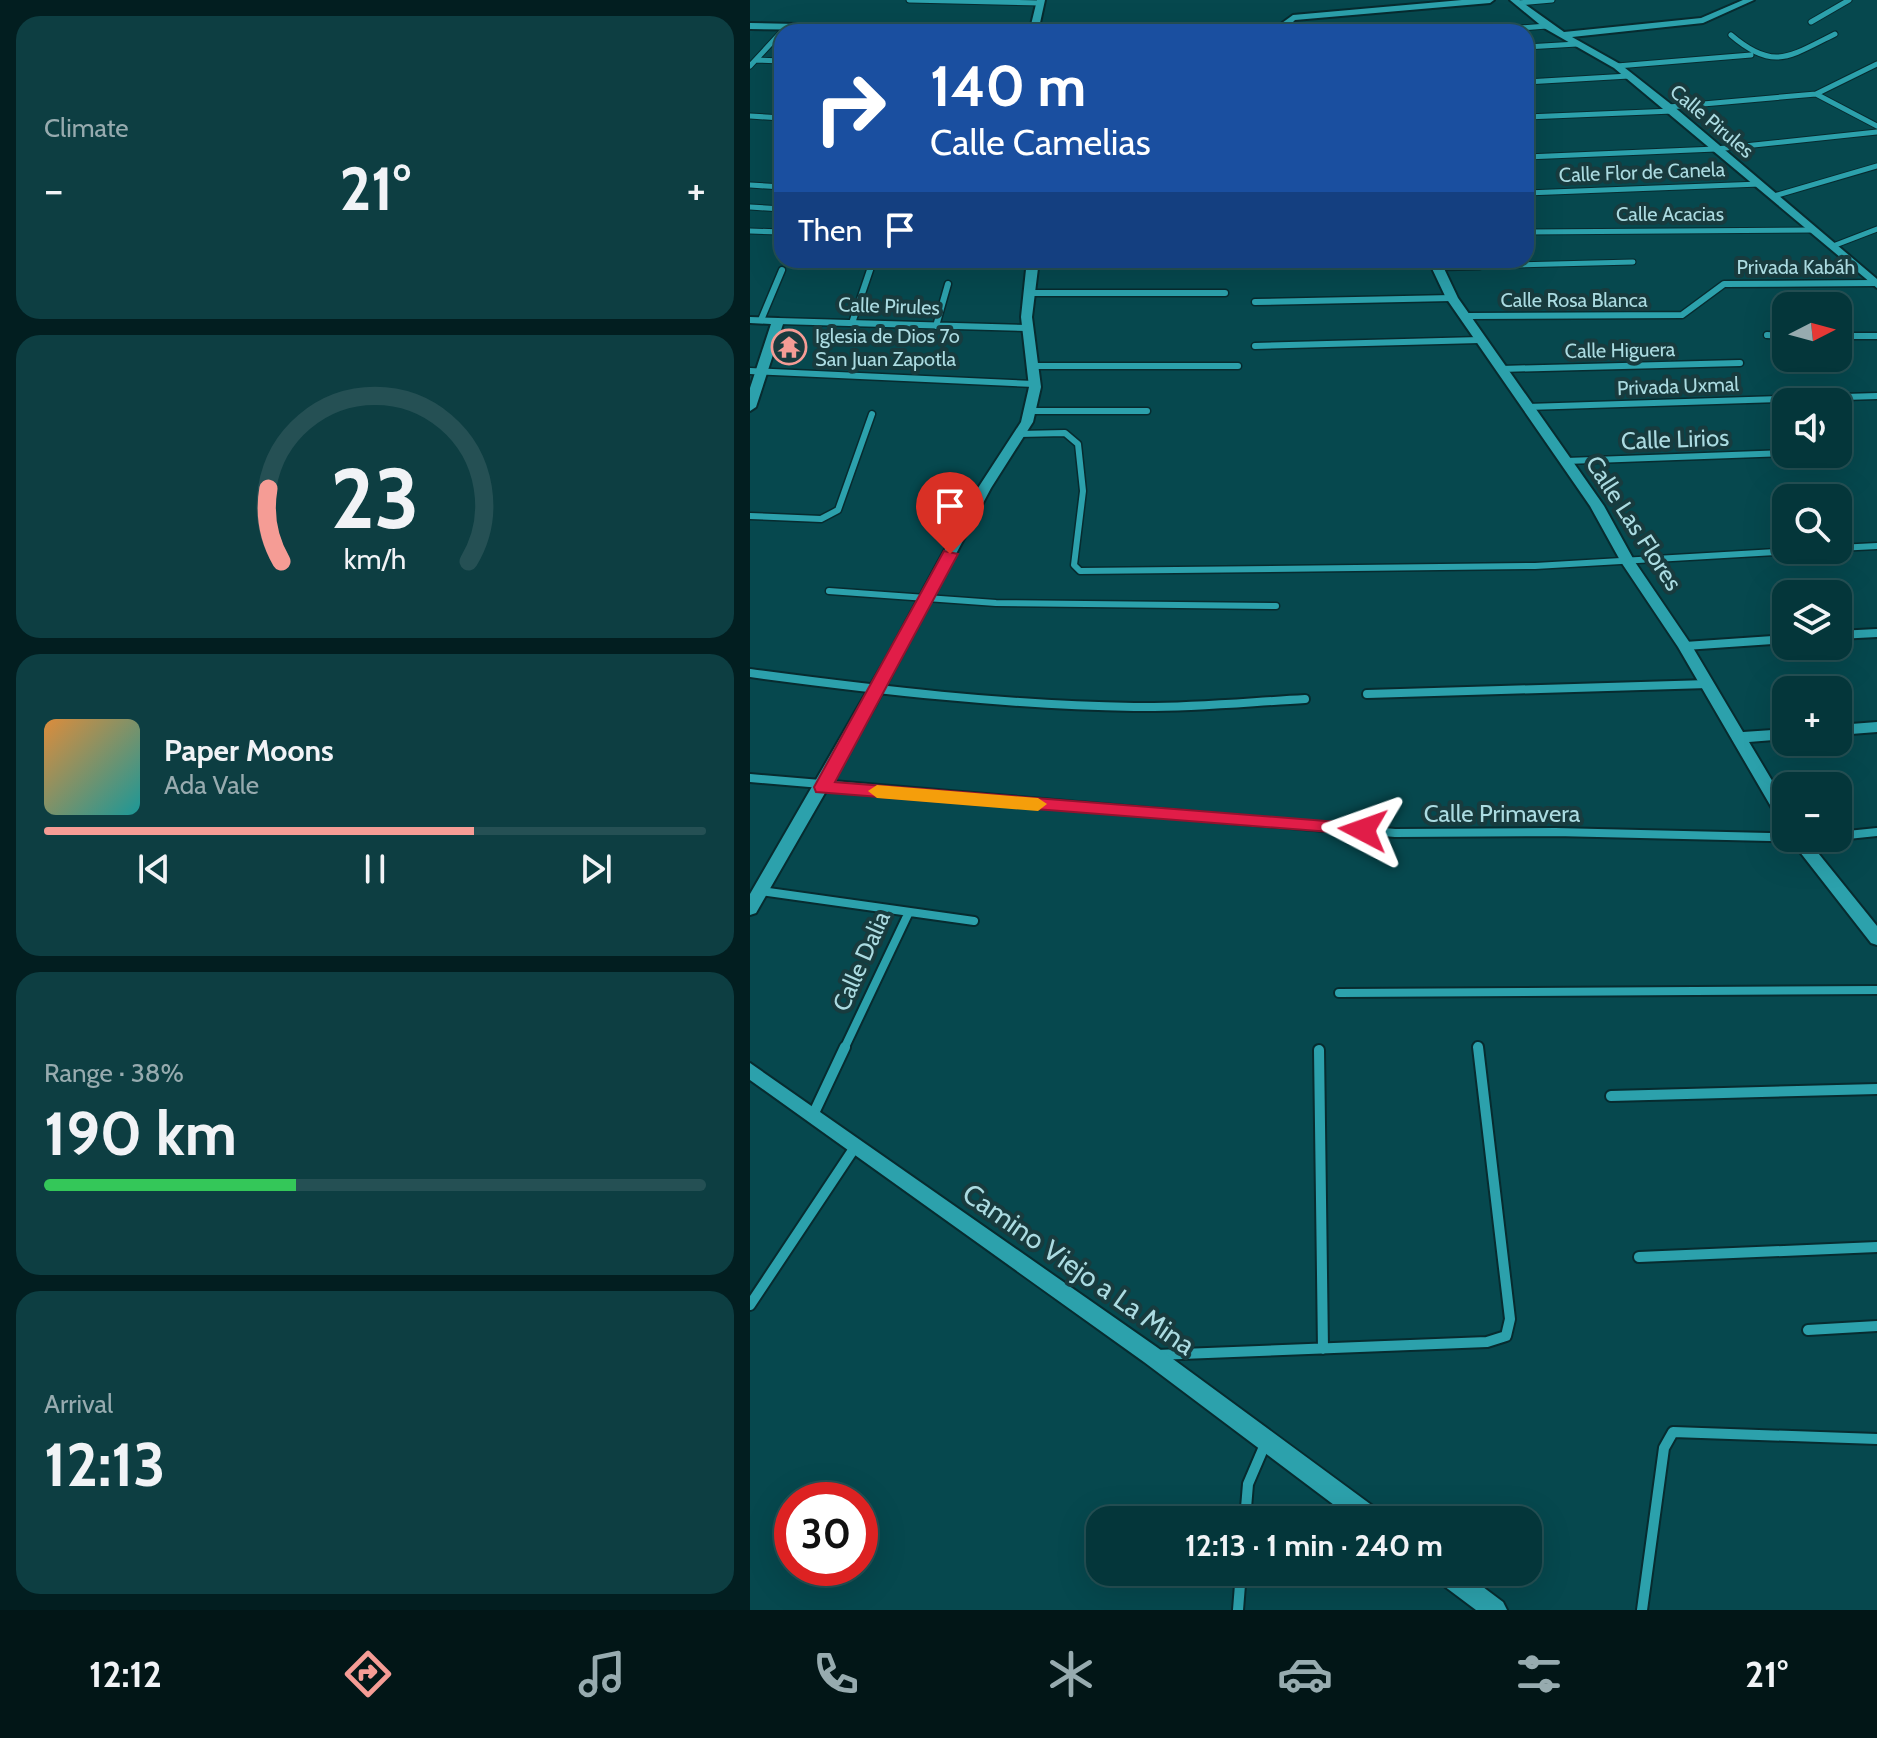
<!DOCTYPE html>
<meta charset="utf-8">
<style>
:root{--surface:#04363a;--page:#0d3e42;--text:#f1f3f6;--muted:#97abaf;--line:#255054;--accent:#f59c95}
body{margin:0;font-family:Cabin,sans-serif;background:var(--page);color:var(--text);height:100vh;display:flex;flex-direction:column;font-size:30px;white-space:nowrap}
*{box-sizing:border-box;margin:0}
p{font-size:26px;color:var(--muted)}
.icon{flex:none;width:44px;height:44px;fill:none;stroke:currentColor;stroke-width:2;stroke-linecap:round;stroke-linejoin:round}
.map{position:relative;flex:1;overflow:hidden}
.details{display:flex;flex-direction:column;gap:16px;padding:16px;background:#021e20;width:750px}
.details>*{flex:none}
.banner{position:absolute;left:24px;top:24px;width:760px;height:244px;border-radius:24px;box-shadow:0 8px 32px #0002,0 0 0 2px var(--line);background:#1a4fa0;color:#fff;overflow:hidden}
.needle{width:52px;rotate:84deg}
.tools{position:absolute;left:1022px;top:292px;display:grid;gap:16px}
.tools a{display:grid;place-items:center;width:80px;height:80px;border-radius:16px;background:var(--surface);box-shadow:0 8px 32px #0002,0 0 0 2px var(--line);font-size:40px}
.speed{position:absolute;left:24px;top:1482px;display:flex;gap:16px;font-size:40px;font-weight:700;text-align:center}
.speed>*{display:grid;place-content:center;width:104px;height:104px;border-radius:50%;background:var(--surface);box-shadow:0 8px 32px #0002,0 0 0 2px var(--line);line-height:1}
.speed .limit{border:12px solid #d22;background:#fff;color:#111}
.pin{position:absolute;display:grid;place-items:center;width:68px;height:68px;color:#fff;margin:-82px -34px;border-radius:50% 50% 50% 0;rotate:-45deg;box-shadow:0 0 8px #0007}
.pin .icon{rotate:45deg}
.me{position:absolute;width:88px;margin:-44px;rotate:274deg;stroke-linejoin:round;filter:drop-shadow(0 0 6px #0008)}
.turn{display:flex;align-items:center;gap:28px;height:168px;padding:0 24px;font-size:36px}
.turn .icon{width:104px;height:104px;stroke-width:2.5}
.turn b{display:block;font-size:56px;line-height:68px}
.then{display:flex;align-items:center;height:76px;padding:0 24px;background:#0003;gap:16px;font-size:30px}
.big{font-size:60px;font-weight:700;line-height:1.1}
.details .card{flex:1;display:flex;flex-direction:column;justify-content:center;gap:12px;min-width:0;padding:0 28px;border-radius:24px;background:var(--page)}
.details .dial{align-items:center;gap:0}
.dial svg{height:208px;overflow:visible;fill:none;stroke:var(--line);stroke-width:7;stroke-linecap:round;text-anchor:middle}
.dial text{fill:var(--text);stroke:none}
.song{display:flex;align-items:center;gap:24px}
.cover{width:96px;height:96px;border-radius:12px;background:linear-gradient(135deg,hsl(30 70% 55%),hsl(180 70% 35%))}
.played{height:8px;border-radius:4px;background:linear-gradient(90deg,var(--accent) 65%,var(--line) 65%)}
.keys{display:flex;justify-content:space-around;direction:ltr}
.heat{display:flex;justify-content:space-between;align-items:center;font-size:44px;direction:ltr}
.charge{height:12px;border-radius:6px;background:linear-gradient(90deg,#34c759 38%,var(--line) 0)}
.trip{position:absolute;left:336px;top:1506px;width:456px;height:80px;border-radius:24px;background:var(--surface);box-shadow:0 8px 32px #0002,0 0 0 2px var(--line);font-weight:700;line-height:80px;text-align:center}
.tab-bar{display:flex;height:128px;justify-content:space-around;align-items:center;background:#021617;color:var(--muted)}
.tab-bar .icon{width:56px;height:56px}
.tab-bar .on{color:var(--accent)}
.tab-bar b{font-size:36px;color:var(--text)}
main{display:flex;flex:1;min-height:0}
.map>svg:first-child{display:block}
.lines{fill:none;stroke-linecap:round;stroke-linejoin:round}
.street-far3-casing{stroke:#072b2f;stroke-width:7}
.street-far2-casing{stroke:#072b2f;stroke-width:9}
.street-far1-casing{stroke:#072b2f;stroke-width:12}
.street-casing{stroke:#072b2f;stroke-width:14}
.secondary-casing{stroke:#072b2f;stroke-width:4}
.street-far3{stroke:#2ca1ac;stroke-width:5}
.street-far2{stroke:#2ca1ac;stroke-width:6}
.street-far1{stroke:#2ca1ac;stroke-width:8}
.street{stroke:#2ca1ac;stroke-width:10}
.secondary{fill:#2ca1ac;fill-rule:evenodd}
.route{fill:#e11d48;stroke:#92132f;stroke-width:2}
.slow{fill:#f59e0b}
.labels{text-anchor:middle;dominant-baseline:central;stroke-width:8;stroke-linejoin:round;paint-order:stroke}
.far-street-label{font-size:20px;fill:#abdbe1;stroke:#183b3e}
.far-poi-label{font-size:20px;fill:#abdbe1;stroke:#183b3e;text-anchor:start}
.street-label{font-size:24px;fill:#abdbe1;stroke:#183b3e}
.near-street-label{font-size:28px;fill:#abdbe1;stroke:#183b3e}
</style>
<main>
<section class="details">
<div class="card"><p>Climate</p>
<div class="heat"><a>−</a><b class="big">21°</b><a>+</a></div>
</div>
<div class="card dial"><svg viewBox="0 0 100 80">
<path d="M14 69A42 42 0 1 1 86 69"/>
<path d="M14 69A42 42 0 0 1 9 41" stroke="#f59c95"/>
<text x="50" y="56" font-size="32" font-weight="700">23</text>
<text x="50" y="72" font-size="11">km/h</text>
</svg></div>
<div class="card">
<div class="song"><i class="cover"></i><div><b>Paper Moons</b><p>Ada Vale</p></div></div>
<div class="played"></div>
<div class="keys"><svg class="icon" aria-label="previous" viewBox="0 0 24 24"><path d="M18 5L8 12l10 7zM5 5v14"/></svg><svg class="icon" aria-label="pause" viewBox="0 0 24 24"><path d="M8 5v14M16 5v14"/></svg><svg class="icon" aria-label="next" viewBox="0 0 24 24"><path d="M6 5l10 7-10 7zM19 5v14"/></svg></div>
</div>
<div class="card"><p>Range · 38%</p><b class="big">190 km</b><div class="charge"></div></div>
<div class="card"><p>Arrival</p><b class="big">12:13</b></div>
</section>
<div class="map">
<svg width="1127" height="1610" viewBox="0 0 1127 1610">
<rect width="100%" height="100%" fill="#06484e"/>
<g class="lines">
<g class="street-far3-casing">
<path id="street-far3" d="M159 0 290 3
M768 3 802 0
M1061 22 1099 0
M714 32 797 26
M981 35C1024 72 1040 56 1085 34
M776 47 827 44
M6 60 32 61
M0 66 36 27
M867 66 1001 55
M776 82 879 76
M1066 94 1127 64
M919 107 1066 94 1127 126
M0 116 32 118
M776 117 923 111
M776 157 966 149 1127 132
M0 185 32 187
M776 193 1010 184
M1024 196 1127 166
M0 207 32 209
M0 231 32 232
M776 232 1064 230
M1083 246 1127 229
M687 267 883 262"/>
</g>
<g class="street-far2-casing">
<path id="street-far2" d="M687 267 730 266
M277 293H475
M505 302 702 298
M717 316 932 315 974 284 1125 283
M11 320 32 270
M28 321 277 328
M102 323 120 270
M186 326 198 284
M1017 335 1036 336
M1088 336H1127
M505 346 730 340
M286 366H488
M751 369 990 363
M0 371 284 384
M777 407 1127 396
M280 411H397
M269 434 315 433 328 444 333 491 324 565 330 571 785 566 1062 550
M1088 451H1099
M816 461 1036 453
M0 516 71 519 88 510 122 414
M1088 548 1127 546
M79 591 246 603 526 606"/>
</g>
<g class="street-far1-casing">
<path id="street-far1" d="M1088 635 1127 633
M935 646 1036 639
M0 673C127 690 255 705 384 707 441 708 498 702 555 699
M617 694 958 684
M0 778 645 833 805 832 1066 838
M1088 836 1127 832
M11 891 224 921
M589 993 1127 990
M94 1049 159 912"/>
</g>
<g class="street-casing">
<path id="street" d="M569 1050 573 1349
M861 1096 1127 1089
M63 1115 95 1047
M889 1257 1127 1247
M0 1305 105 1147
M1058 1330 1127 1326
M406 1355 737 1342 756 1336 760 1319 728 1047
M495 1520 498 1484 516 1442
M488 1610 491 1572
M892 1610 914 1448 923 1432 1127 1439"/>
</g>
<g class="secondary-casing">
<path id="secondary" d="M287 0H295L288 32 0 29V23L280 29Z
M712 0H744L740 3 545 20 541 24 542 32H534L532 23 543 15Z
M760 0H769L814 32 951 18 993 0H1004L953 23 822 37 870 64 922 105 1127 279V288L864 68 794 28Z
M277 260H289L282 317 291 387 283 422 241 488 125 706 6 913 0 915V894L138 655 228 488 271 422 279 387 271 317Z
M678 260H690L708 298 854 506 885 562 942 646 993 732 1036 729V739L999 742 1036 804V824L1030 822 928 647 871 562 840 506 696 298Z
M0 317 28 318 34 321 6 407 0 411V388L21 324 0 323Z
M1127 722V732L1088 735V725Z
M1039 838H1056L1127 926V945L1121 943Z
M0 1063 408 1348 631 1512 634 1520H604L394 1362 0 1080Z
M682 1572H713L753 1602 757 1610H726L686 1580Z"/>
</g>
<use href="#street-far3" class="street-far3"/>
<use href="#street-far2" class="street-far2"/>
<use href="#street-far1" class="street-far1"/>
<use href="#street" class="street"/>
<use href="#secondary" class="secondary"/>
</g>
<path class="route" d="M194 551 208 554 85 782 613 824 620 826V835L66 792 64 787Z"/>
<path class="slow" d="M127 785 288 798 297 804 288 811 127 798 118 791Z"/>
<defs>
<g id="temple-ring" transform="scale(1.8)"><circle r="9.5" fill="#183b3e" stroke="#f59c95" stroke-width="1.5"/><path d="M0-6L5-2H3V0L6.5 2.5H4V6H1.5V3h-3V6H-4V2.5H-6.5L-3 0V-2H-5Z" fill="#f59c95"/></g>
</defs>
<g fill-rule="evenodd">
<use href="#temple-ring" x="39" y="347"/>
</g>
<g class="labels">
<g class="far-street-label">
<text transform="translate(962 121) rotate(40)">Calle Pirules</text>
<text transform="translate(892 172) rotate(-2)">Calle Flor de Canela</text>
<text x="920" y="214">Calle Acacias</text>
<text x="1046" y="267">Privada Kabáh</text>
<text x="824" y="300">Calle Rosa Blanca</text>
<text transform="translate(139 306) rotate(2)">Calle Pirules</text>
<text transform="translate(870 350) rotate(-1)">Calle Higuera</text>
<text transform="translate(928 386) rotate(-2)">Privada Uxmal</text>
</g>
<g class="far-poi-label">
<text x="65" y="336">Iglesia de Dios 7o<tspan x="65" dy="23">San Juan Zapotla</tspan></text>
</g>
<g class="street-label">
<text transform="translate(925 439) rotate(-2)">Calle Lirios</text>
<text transform="translate(884 523) rotate(57)">Calle Las Flores</text>
<text x="752" y="813">Calle Primavera</text>
<text transform="translate(111 961) rotate(-66)">Calle Dalia</text>
</g>
<g class="near-street-label">
<text transform="translate(329 1269) rotate(35)">Camino Viejo a La Mina</text>
</g>
</g>
</svg>
<div class="tools">
<a><svg class="needle" viewBox="-14 -14 28 28"><path d="M0-13l5 13h-10z" fill="#e53935"/><path d="M0 13l5-13h-10z" fill="#97abaf"/></svg></a>
<a><svg class="icon" aria-label="sound" viewBox="0 0 24 24"><path d="M4 9h4l5-4v14l-5-4H4zM17 9q2 3 0 6"/></svg></a>
<a><svg class="icon" aria-label="search" viewBox="0 0 24 24"><circle cx="10" cy="10" r="6"/><path d="M15 15l6 6"/></svg></a>
<a><svg class="icon" aria-label="layers" viewBox="0 0 24 24"><path d="M12 4l9 5-9 5-9-5zM3 14l9 5 9-5"/></svg></a>
<a>+</a>
<a>−</a>
</div>
<div class="speed"><div class="limit">30</div></div>
<div class="pin" style="left:200px;top:554px;background:#d93025"><svg class="icon" aria-label="arrive" viewBox="0 0 24 24"><path d="M6 21V4h12l-3 4 3 4H6"/></svg></div>
<svg class="me" style="left:613px;top:830px" viewBox="-20 -20 40 40"><path d="M0-17L14 15 0 8-14 15z" fill="#e11d48" stroke="#fff" stroke-width="4"/></svg>
<div class="trip">12:13 · 1 min · 240 m</div>
<div class="banner">
<div class="turn"><svg class="icon" aria-label="right" viewBox="0 0 24 24"><path d="M7 20v-9h11M14 6l5 5-5 5"/></svg><div><b>140 m</b>Calle Camelias</div></div>
<div class="then">Then<svg class="icon" aria-label="arrive" viewBox="0 0 24 24"><path d="M6 21V4h12l-3 4 3 4H6"/></svg></div>
</div>
</div>
</main>
<nav class="tab-bar">
<b>12:12</b>
<svg class="icon on" aria-label="directions" viewBox="0 0 24 24"><path d="M12 3l9 9-9 9-9-9zM9 14v-3h6M13 9l2 2-2 2"/></svg>
<svg class="icon" aria-label="music" viewBox="0 0 24 24"><path d="M9 18V5l10-2v13"/><circle cx="6" cy="18" r="3"/><circle cx="16" cy="16" r="3"/></svg>
<svg class="icon" aria-label="phone" viewBox="0 0 24 24"><path d="M5 4h4l2 5-3 2q2 4 5 5l2-3 5 2v4C11 20 4 13 5 4z"/></svg>
<svg class="icon" aria-label="climate" viewBox="0 0 24 24"><path d="M12 3v18M4 7l16 10M4 17L20 7"/></svg>
<svg class="icon" aria-label="car" viewBox="0 0 24 24"><path d="M5 17H2v-5l4-1 3-4h7l3 4 3 1v5h-3M9 17h6M6 11h13"/><circle cx="7" cy="17" r="2"/><circle cx="17" cy="17" r="2"/></svg>
<svg class="icon" aria-label="filters" viewBox="0 0 24 24"><path d="M4 7h16M4 17h16"/><circle cx="9" cy="7" r="2"/><circle cx="15" cy="17" r="2"/></svg>
<b>21°</b>
</nav>
